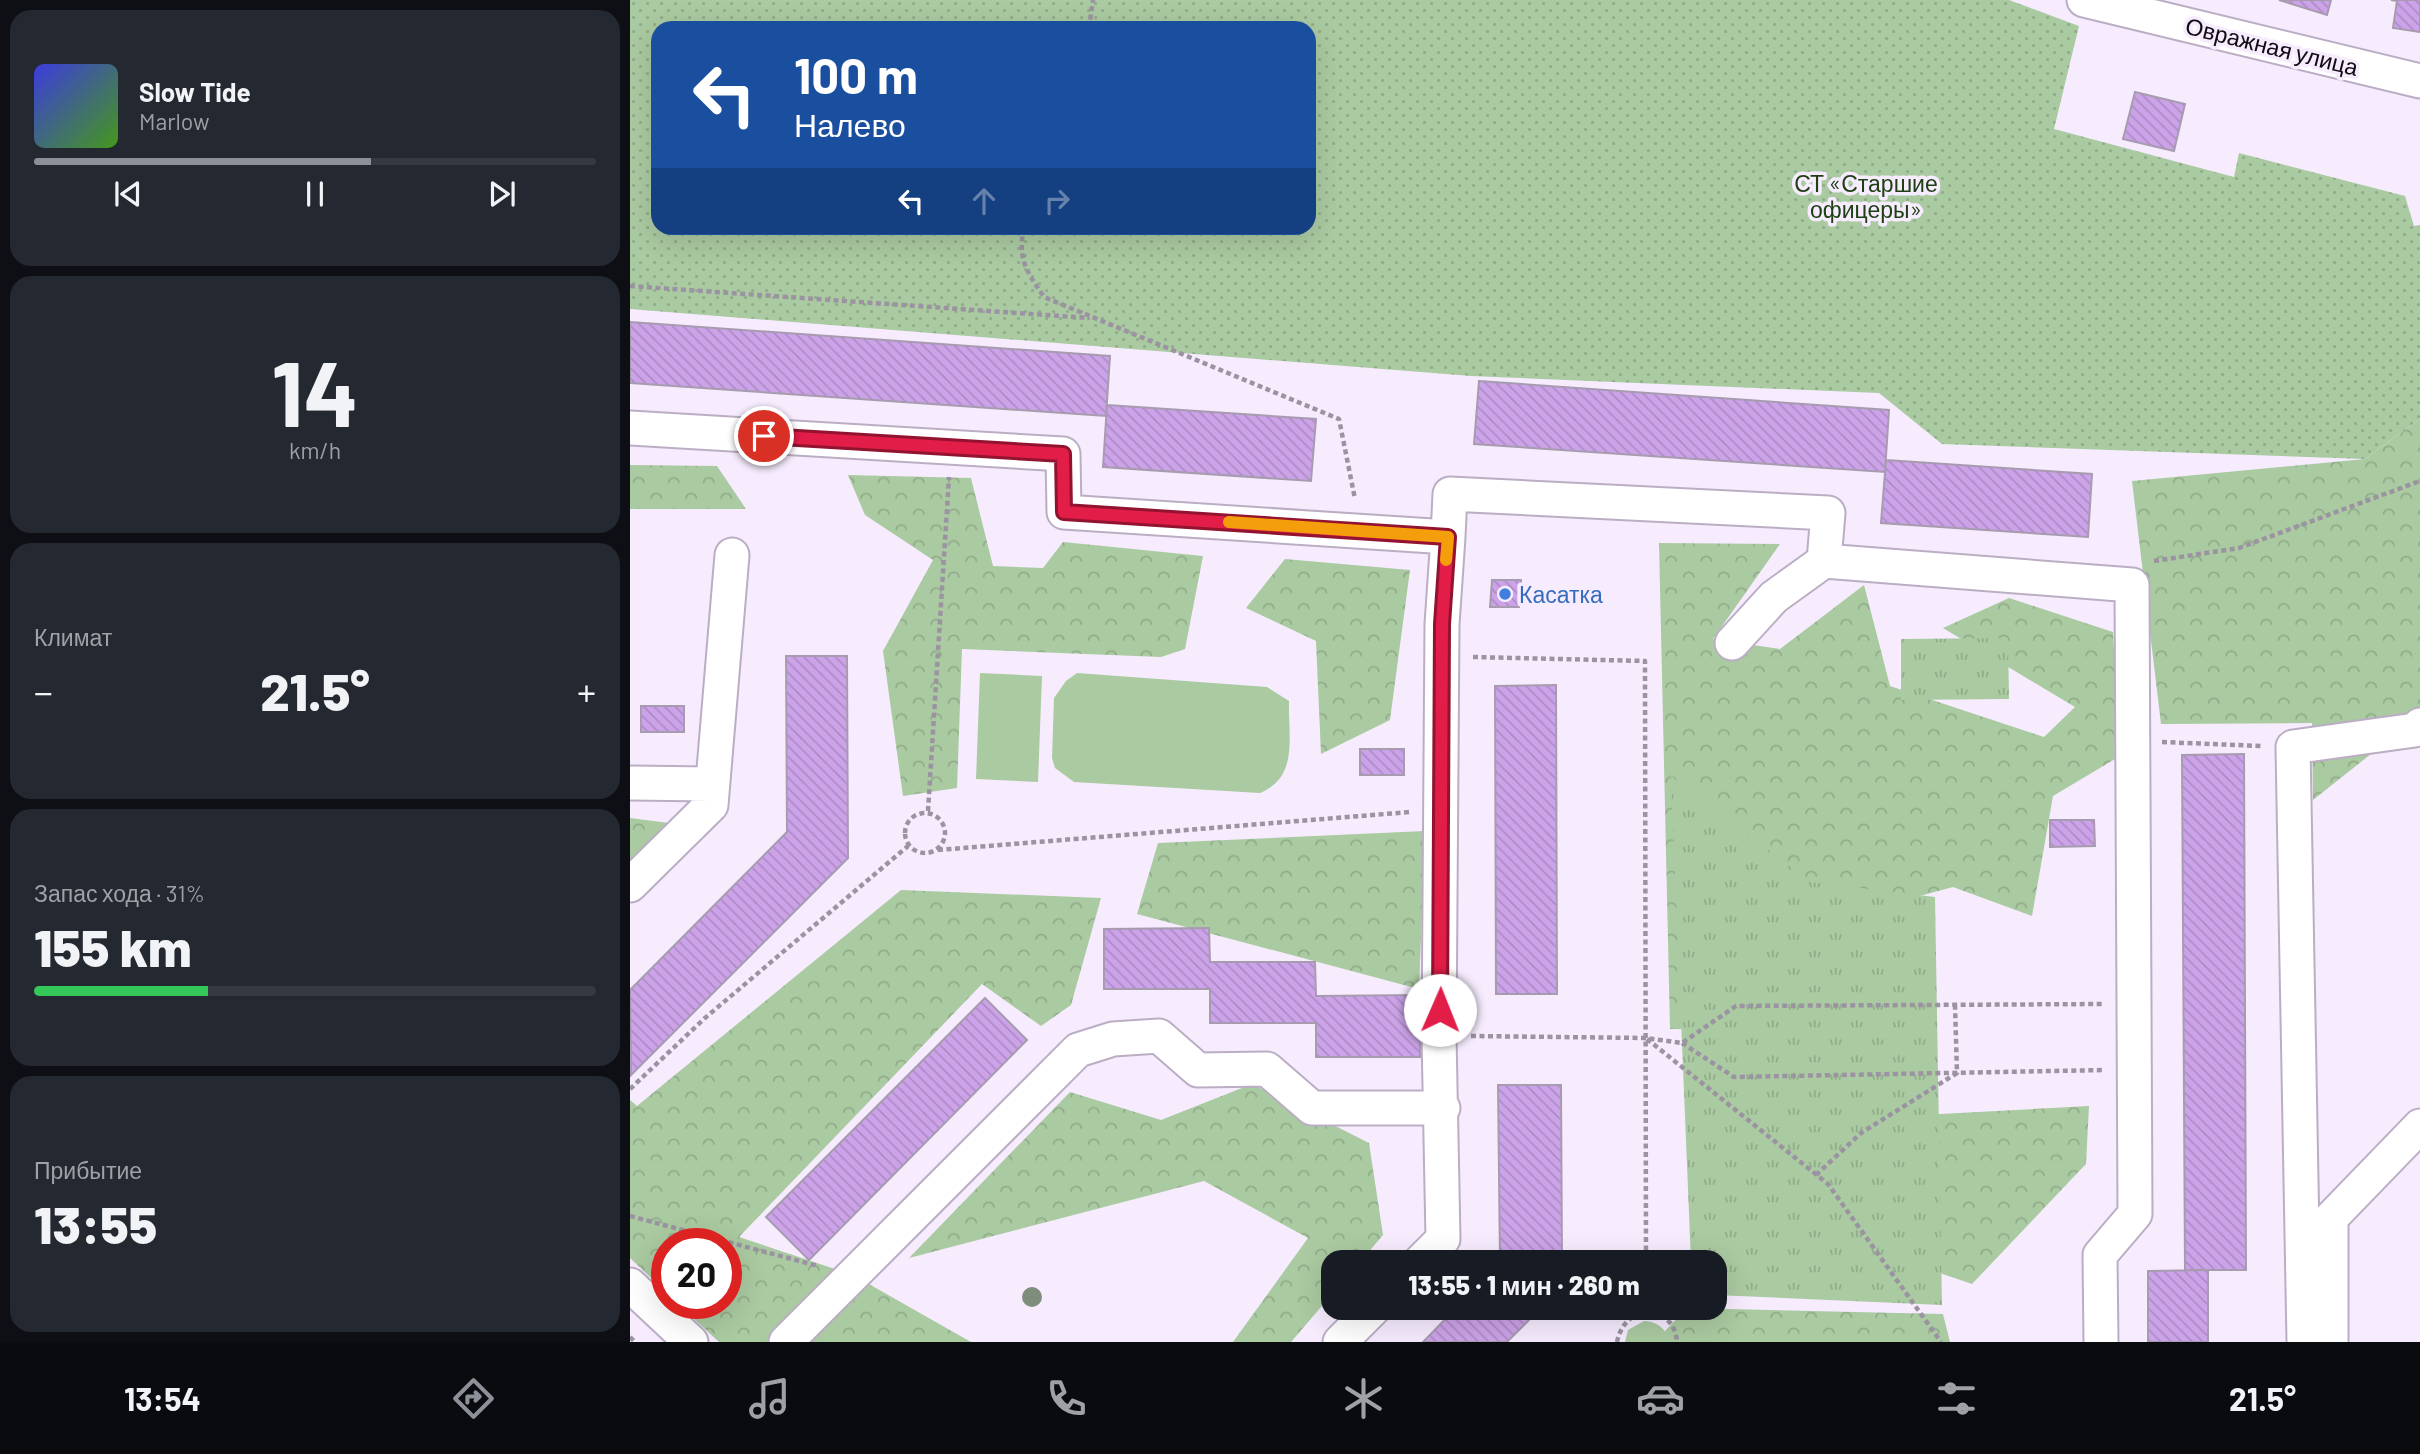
<!DOCTYPE html>
<html lang="ru">
<meta charset="utf-8">
<style>
:root{--surface:#171b24;--page:#242831;--text:#f1f3f6;--muted:#9ea1a6;--line:#363941;--accent:#8c9099}
body{margin:0;font-family:Barlow,sans-serif;background:var(--page);color:var(--text);height:100vh;display:flex;flex-direction:column;font-size:26px;white-space:nowrap}
*{box-sizing:border-box;margin:0}
p{font-size:23px;color:var(--muted)}
.icon{flex:none;width:38px;height:38px;fill:none;stroke:currentColor;stroke-width:2;stroke-linecap:round;stroke-linejoin:round}
.map{position:relative;flex:1;overflow:hidden}
.panel{display:flex;flex-direction:column;gap:10px;padding:10px;background:#0d0f14;width:630px}
.panel>*{flex:none}
.guide{position:absolute;left:21px;top:21px;width:665px;height:214px;border-radius:21px;box-shadow:0 7px 28px #0002;background:#1a4fa0;color:#fff;overflow:hidden}
.speed{position:absolute;left:21px;top:1228px;display:flex;gap:14px;font-size:35px;font-weight:700;text-align:center}
.speed>*{display:grid;place-content:center;width:91px;height:91px;border-radius:50%;background:var(--surface);box-shadow:0 7px 28px #0002;line-height:1}
.speed .limit{border:10px solid #d22;background:#fff;color:#111}
.pin{position:absolute;display:grid;place-items:center;width:60px;height:60px;color:#fff;margin:-30px;border:4px solid #fff;border-radius:50%;box-shadow:0 2px 7px #0007}
.me{position:absolute;width:77px;margin:-38px;rotate:1deg;stroke-linejoin:round;filter:drop-shadow(0 0 5px #0008)}
.turn{display:flex;align-items:center;gap:24px;height:147px;padding:0 28px;font-size:32px}
.turn .icon{width:91px;height:91px;stroke-width:2.5}
.turn b{display:block;font-size:49px;line-height:60px}
.lanes{display:flex;align-items:center;height:66px;padding:0 28px;background:#0003;justify-content:center;gap:35px;direction:ltr}
.lanes .off{opacity:.35}
.big{font-size:52px;font-weight:800;line-height:1.1}
.panel .card{flex:1;display:flex;flex-direction:column;justify-content:center;gap:10px;min-width:0;padding:0 24px;border-radius:21px;background:var(--page)}
.panel .dial{align-items:center;gap:0}
.dial b{font-size:91px;line-height:1}
.song{display:flex;align-items:center;gap:21px}
.cover{width:84px;height:84px;border-radius:10px;background:linear-gradient(135deg,hsl(240 70% 55%),hsl(100 70% 35%))}
.played{height:7px;border-radius:4px;background:linear-gradient(90deg,var(--accent) 60%,var(--line) 60%)}
.keys{display:flex;justify-content:space-around;direction:ltr}
.heat{display:flex;justify-content:space-between;align-items:center;font-size:38px;direction:ltr}
.charge{height:10px;border-radius:5px;background:linear-gradient(90deg,#34c759 31%,var(--line) 0)}
.trip{position:absolute;left:691px;top:1250px;width:406px;height:70px;border-radius:21px;background:var(--surface);box-shadow:0 7px 28px #0002;font-weight:800;line-height:70px;text-align:center}
.tab-bar{display:flex;height:112px;justify-content:space-around;align-items:center;background:#090b0e;color:var(--muted)}
.tab-bar .icon{width:49px;height:49px}
.tab-bar .active{color:var(--accent)}
.tab-bar b{font-size:32px;color:var(--text)}
main{display:flex;flex:1;min-height:0}
.map>svg:first-child{display:block}
.grass{fill:#aacaa1}
.forest{fill:url(#forest-crowns)}
.park{fill:url(#park-tufts)}
.garden{fill:url(#garden-dots);fill-rule:evenodd}
.building{fill:url(#building-back-hatch);stroke:#a79bb0;stroke-width:2}
.lines{fill:none;stroke-linecap:round;stroke-linejoin:round}
.minor-casing{stroke:#bbaec4;stroke-width:37}
.path{stroke:#9b93a1;stroke-width:4.5;stroke-dasharray:5 3.5;stroke-linecap:butt}
.minor{stroke:#fff;stroke-width:33}
.tree{fill:#7f8d7d}
.route-casing{stroke:#92132f;stroke-width:18}
.route{stroke:#e11d48;stroke-width:12}
.slow{stroke:#f59e0b;stroke-width:12}
.shop-dot{fill:#3f7fe0;stroke:#f6ecfe;stroke-width:2.5}
.labels{text-anchor:middle;dominant-baseline:central;stroke-width:7;stroke-linejoin:round;paint-order:stroke}
.street-label{font-size:23px;fill:#110c14;stroke:#f6ecfe}
.park-label{font-size:23px;fill:#1e4013;stroke:#f6ecfe}
.shop-label{font-size:23px;fill:#366cbe;stroke:#f6ecfe;text-anchor:start}
</style>
<main>
<section class="panel">
<div class="card">
<div class="song"><i class="cover"></i><div><b>Slow Tide</b><p>Marlow</p></div></div>
<div class="played"></div>
<div class="keys"><svg class="icon" aria-label="previous" viewBox="0 0 24 24"><path d="M18 5L8 12l10 7zM5 5v14"/></svg><svg class="icon" aria-label="pause" viewBox="0 0 24 24"><path d="M8 5v14M16 5v14"/></svg><svg class="icon" aria-label="next" viewBox="0 0 24 24"><path d="M6 5l10 7-10 7zM19 5v14"/></svg></div>
</div>
<div class="card dial"><b>14</b><p>km/h</p></div>
<div class="card"><p>Климат</p>
<div class="heat"><a>−</a><b class="big">21.5°</b><a>+</a></div>
</div>
<div class="card"><p>Запас хода · 31%</p><b class="big">155 km</b><div class="charge"></div></div>
<div class="card"><p>Прибытие</p><b class="big">13:55</b></div>
</section>
<div class="map">
<svg width="1790" height="1342" viewBox="0 0 1790 1342">
<defs>
<pattern id="forest-crowns" width="20" height="18" patternUnits="userSpaceOnUse" patternTransform="scale(1.75)"><rect width="20" height="18" fill="#aacaa1"/><path d="M2 6a3 3 0 1 1 6 0M12 15a3 3 0 1 1 6 0" fill="none" stroke="#91ac8a"/></pattern>
<pattern id="park-tufts" width="24" height="20" patternUnits="userSpaceOnUse" patternTransform="scale(1.75)"><rect width="24" height="20" fill="#aacaa1"/><path d="M3 7l-1-3M5 7V3M7 7l1-3M15 17l-1-3M17 17v-4M19 17l1-3" fill="none" stroke="#91ac8a"/></pattern>
<pattern id="garden-dots" width="8" height="8" patternUnits="userSpaceOnUse" patternTransform="scale(1.75)"><rect width="8" height="8" fill="#aacaa1"/><path d="M2 2h.1M6 6h.1" fill="none" stroke="#91ac8a" stroke-width="1.8" stroke-linecap="round"/></pattern>
<pattern id="building-back-hatch" width="6" height="6" patternUnits="userSpaceOnUse" patternTransform="scale(1.75)"><rect width="6" height="6" fill="#cca3e8"/><path d="M-1 5l2 2M0 0l6 6M5-1l2 2" fill="none" stroke="#ae8bc6"/></pattern>
</defs>
<rect width="100%" height="100%" fill="#f6ecfe"/>
<path class="grass" d="M350 673 412 676 408 782 346 779Z
M447 673 637 687 659 701C658 737 669 777 630 793L444 782 425 768 422 758 424 698 436 681Z
M1014 1321C1028 1322 1036 1328 1039 1342H995L998 1330Z"/>
<path class="forest" d="M1790 419V715L1683 800 1682 723 1531 724 1502 481 1735 459Z
M0 465 87 466 116 509H0Z
M218 475 341 478 363 566 413 568 433 542 573 556 555 649 531 657 332 649 327 788 273 796 253 651 303 560 235 515Z
M1029 543 1150 544 1083 639 1150 649 1234 585 1260 686 1414 737 1445 707 1313 628 1379 598 1483 632 1490 756 1423 796 1402 916 1323 887 1234 911 1145 1031 1040 1029Z
M655 559 780 570 760 720 691 754 686 641 616 608Z
M0 818 54 825 0 878Z
M795 831 789 989 507 914 528 843Z
M271 890 471 898 441 1005 411 1026 352 984 109 1237 223 1275 341 1342H89L48 1304H96V1244H37V1293L0 1258V1100L7 1106Z
M622 1084 739 1143 753 1235 730 1262H704L703 1293 661 1342H603L678 1238 574 1181 279 1258 440 1092 531 1120Z
M1459 1106 1456 1164 1342 1284 1254 1254 1292 1115Z
M1057 1308 1313 1314 1320 1342H1034L1035 1331Z"/>
<path class="park" d="M1378 638 1379 699 1271 700V639Z
M1041 776 1180 882 1305 897 1312 1305 1085 1295V1262H1061Z"/>
<path class="garden" d="M0 0H1379L1449 26 1424 129 1604 177 1609 153 1775 196 1784 226 1790 225V419L1735 459 1312 444 1249 393 841 376 0 309ZM28 28H679V228H28Z"/>
<path class="building" d="M1649 0H1701L1697 15Z
M1761 0H1790V32L1763 28 1767 1Z
M1505 92 1555 104 1544 151 1493 139Z
M0 322 480 356 476 416 0 383Z
M849 381 1259 410 1255 472 844 444Z
M477 405 686 419 681 481 473 467Z
M1256 460 1462 474 1458 537 1251 523Z
M862 580H891L889 607H860Z
M156 656H217L218 858 1 1075 0 990 157 832Z
M926 685 927 994H866L865 686Z
M11 706H54V732H11Z
M730 749H774V775H730Z
M1614 754 1616 1270H1555L1552 755Z
M1420 820H1464L1465 846 1420 847Z
M579 928 580 962H685L686 996 790 995V1057H686V1023H580V989H474V929Z
M355 998 397 1040 179 1260 136 1217Z
M868 1085H931L932 1262H870Z
M1578 1270V1342H1518V1271Z
M827 1307H912L877 1342H793Z"/>
<g class="lines">
<g class="minor-casing">
<path id="minor" d="M1454 0 1790 81
M0 428 433 454 434 512 818 537 820 494 1198 513 1194 561 1502 585 1505 1214 1470 1255 1471 1342
M1102 643 1144 597 1194 561
M0 783 81 784
M0 885 81 805 102 555
M790 1262 813 1239 809 1036 812 624 818 537
M0 1285 61 1342
M156 1342 448 1050 483 1039 529 1036 568 1070 637 1069 682 1108H813
M710 1342 745 1307
M1674 1342 1663 747 1785 730 1790 725
M1701 1342V1218L1790 1126"/>
</g>
<path class="path" d="M459 28 463 0
M394 228C387 259 397 272 414 297L709 419 725 499
M0 286 459 318
M1524 561 1609 548 1790 481
M843 657 1015 661 1016 1262
M1532 742 1631 746
M298 811 319 477
M275 833a20 20 0 1 1 40 0a20 20 0 1 1-40 0Z
M308 850 780 812
M841 1036 1016 1038 1052 1043 1106 1006 1475 1004
M1017 1039 1198 1184 1311 1342
M1052 1043 1104 1077 1475 1070
M0 1089 75 1018 278 846
M1186 1175 1231 1133 1327 1073 1325 1005
M0 1216 188 1266
M0 1337 5 1342
M987 1342C995 1302 1044 1303 1047 1342"/>
<use href="#minor" class="minor"/>
</g>
<circle class="tree" cx="402" cy="1297" r="10"/>
<g class="lines">
<g class="route-casing">
<path id="route" d="M134 436 433 454 434 512 818 537 812 624 810 1010"/>
</g>
<use href="#route" class="route"/>
<path class="slow" d="M599 522 818 537 816 560"/>
</g>
<circle class="shop-dot" cx="875" cy="594" r="7"/>
<g class="labels">
<g class="street-label">
<text transform="translate(1642 46) rotate(14)">Овражная улица</text>
</g>
<g class="park-label">
<text x="1236" y="183">СТ «Старшие<tspan x="1236" dy="26">офицеры»</tspan></text>
</g>
<g class="shop-label">
<text x="889" y="594">Касатка</text>
</g>
</g>
</svg>
<div class="speed"><div class="limit">20</div></div>
<div class="pin" style="left:134px;top:436px;background:#d93025"><svg class="icon" aria-label="arrive" viewBox="0 0 24 24"><path d="M6 21V4h12l-3 4 3 4H6"/></svg></div>
<svg class="me" style="left:810px;top:1010px" viewBox="-20 -20 40 40"><circle r="19" fill="#fff"/><path d="M0-13L10 11 0 6-10 11z" fill="#e11d48"/></svg>
<div class="trip">13:55 · 1 мин · 260 m</div>
<div class="guide">
<div class="turn"><svg class="icon" aria-label="left" viewBox="0 0 24 24"><path d="M17 20v-9H6M10 6l-5 5 5 5"/></svg><div><b>100 m</b>Налево</div></div>
<div class="lanes"><svg class="icon" aria-label="left" viewBox="0 0 24 24"><path d="M17 20v-9H6M10 6l-5 5 5 5"/></svg><svg class="icon off" aria-label="ahead" viewBox="0 0 24 24"><path d="M12 20V5M6 11l6-6 6 6"/></svg><svg class="icon off" aria-label="right" viewBox="0 0 24 24"><path d="M7 20v-9h11M14 6l5 5-5 5"/></svg></div>
</div>
</div>
</main>
<nav class="tab-bar">
<b>13:54</b>
<svg class="icon active" aria-label="directions" viewBox="0 0 24 24"><path d="M12 3l9 9-9 9-9-9zM9 14v-3h6M13 9l2 2-2 2"/></svg>
<svg class="icon" aria-label="music" viewBox="0 0 24 24"><path d="M9 18V5l10-2v13"/><circle cx="6" cy="18" r="3"/><circle cx="16" cy="16" r="3"/></svg>
<svg class="icon" aria-label="phone" viewBox="0 0 24 24"><path d="M5 4h4l2 5-3 2q2 4 5 5l2-3 5 2v4C11 20 4 13 5 4z"/></svg>
<svg class="icon" aria-label="climate" viewBox="0 0 24 24"><path d="M12 3v18M4 7l16 10M4 17L20 7"/></svg>
<svg class="icon" aria-label="car" viewBox="0 0 24 24"><path d="M5 17H2v-5l4-1 3-4h7l3 4 3 1v5h-3M9 17h6M6 11h13"/><circle cx="7" cy="17" r="2"/><circle cx="17" cy="17" r="2"/></svg>
<svg class="icon" aria-label="filters" viewBox="0 0 24 24"><path d="M4 7h16M4 17h16"/><circle cx="9" cy="7" r="2"/><circle cx="15" cy="17" r="2"/></svg>
<b>21.5°</b>
</nav>
